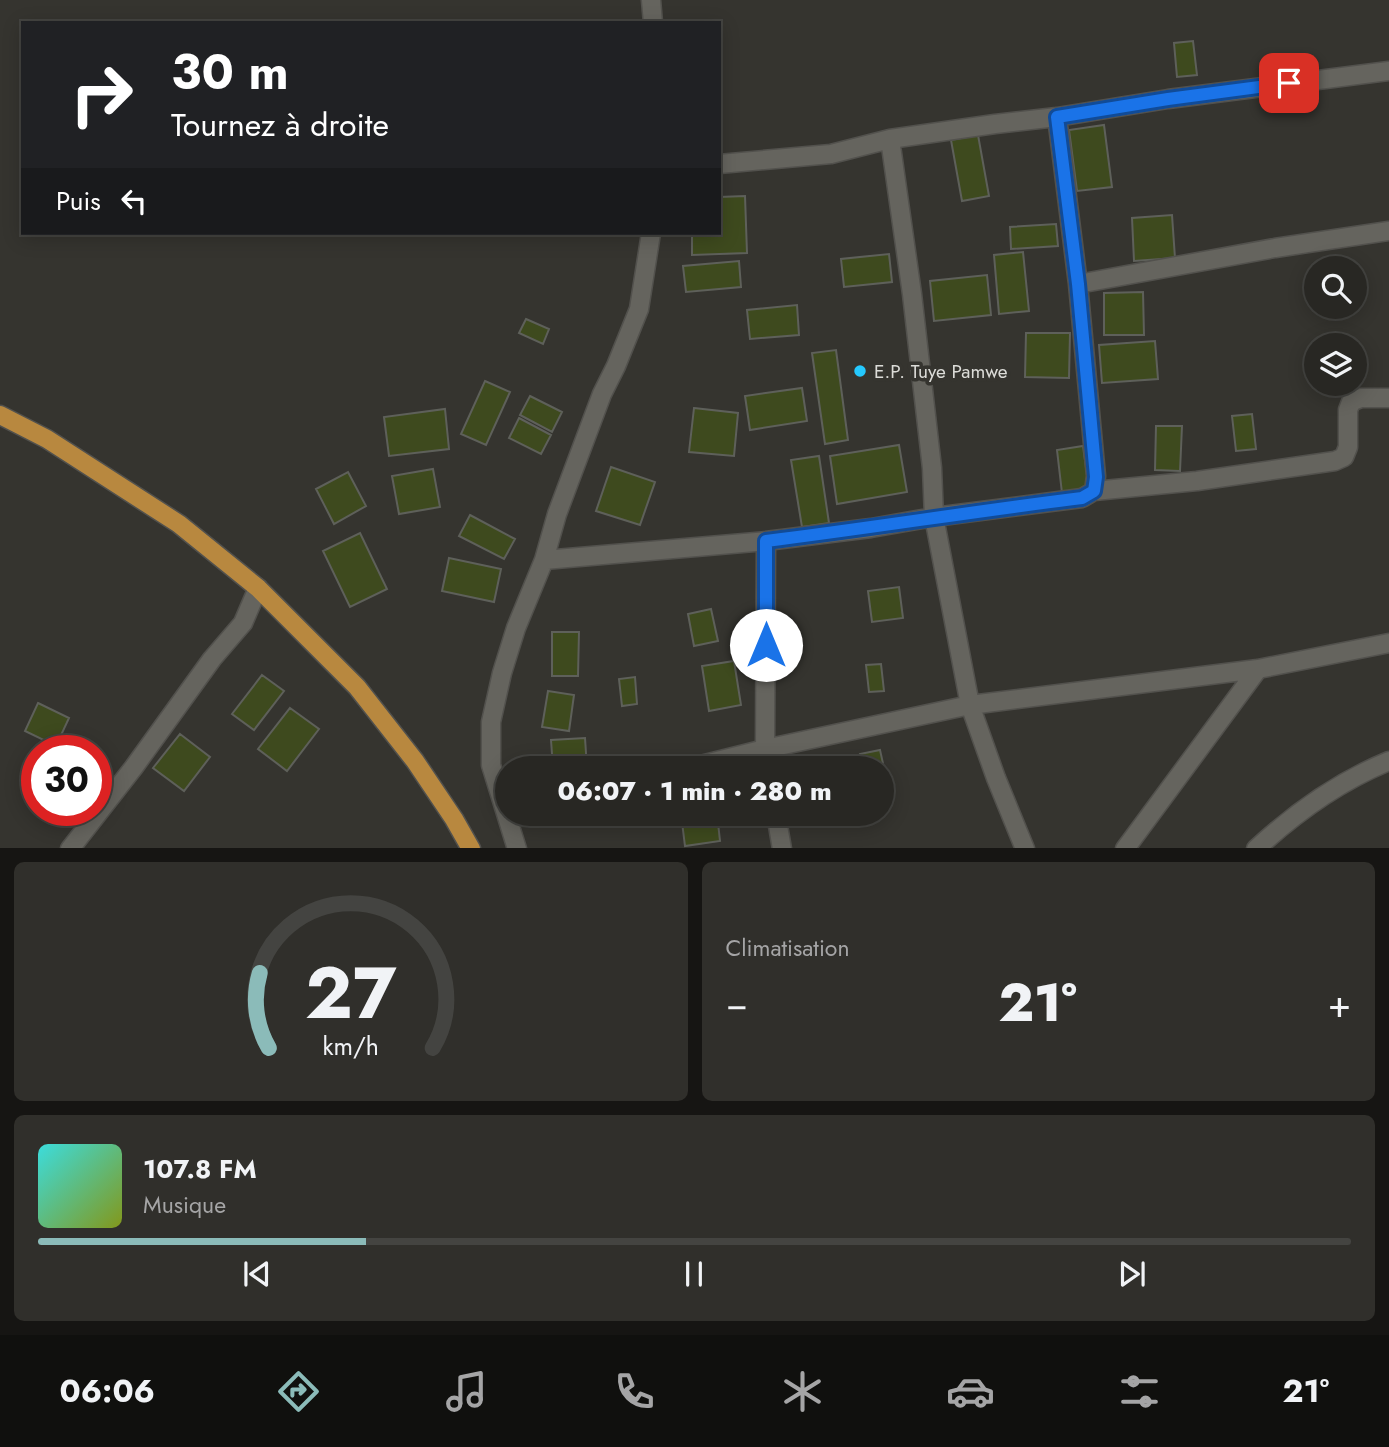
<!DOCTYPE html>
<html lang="fr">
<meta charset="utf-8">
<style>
:root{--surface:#282723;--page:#302f2b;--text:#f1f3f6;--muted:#a5a5a6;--line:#444441;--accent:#8bbbb9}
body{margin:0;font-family:Jost,sans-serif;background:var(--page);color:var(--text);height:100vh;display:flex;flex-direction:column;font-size:26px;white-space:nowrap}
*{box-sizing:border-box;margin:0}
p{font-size:23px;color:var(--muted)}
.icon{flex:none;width:38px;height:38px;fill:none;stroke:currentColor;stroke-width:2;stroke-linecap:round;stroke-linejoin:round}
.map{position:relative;height:848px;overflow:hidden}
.side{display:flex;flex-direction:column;gap:14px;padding:14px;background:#161513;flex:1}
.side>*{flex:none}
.guide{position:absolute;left:21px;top:21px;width:700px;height:214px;border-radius:0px;box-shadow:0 4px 18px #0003,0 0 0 2px var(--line);background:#202124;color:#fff;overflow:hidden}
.tools{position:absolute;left:1304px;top:256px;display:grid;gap:14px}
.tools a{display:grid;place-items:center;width:63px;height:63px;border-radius:50%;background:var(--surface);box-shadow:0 4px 18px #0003,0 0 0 2px var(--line);font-size:35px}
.speed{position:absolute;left:21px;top:735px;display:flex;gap:14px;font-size:35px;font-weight:700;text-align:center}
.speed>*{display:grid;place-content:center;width:91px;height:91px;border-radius:50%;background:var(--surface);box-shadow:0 4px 18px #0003,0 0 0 2px var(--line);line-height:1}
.speed .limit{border:10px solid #d22;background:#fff;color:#111}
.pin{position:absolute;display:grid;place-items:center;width:60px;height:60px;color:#fff;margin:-30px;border-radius:14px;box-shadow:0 4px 10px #0006}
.me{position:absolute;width:77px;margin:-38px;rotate:0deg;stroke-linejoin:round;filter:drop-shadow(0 0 5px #0008)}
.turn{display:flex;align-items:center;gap:24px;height:147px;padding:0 35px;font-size:32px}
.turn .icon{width:91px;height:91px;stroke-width:2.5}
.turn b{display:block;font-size:49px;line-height:60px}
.then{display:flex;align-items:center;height:66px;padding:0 35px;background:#0003;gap:14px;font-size:26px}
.big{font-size:52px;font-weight:800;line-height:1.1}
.side .widget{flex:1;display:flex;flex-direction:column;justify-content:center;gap:10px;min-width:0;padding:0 24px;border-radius:10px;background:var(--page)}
.side .dial{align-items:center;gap:0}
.dial svg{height:182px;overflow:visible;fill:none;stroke:var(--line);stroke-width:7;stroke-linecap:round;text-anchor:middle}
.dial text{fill:var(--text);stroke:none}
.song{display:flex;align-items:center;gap:21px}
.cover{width:84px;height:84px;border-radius:10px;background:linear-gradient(135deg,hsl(180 70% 55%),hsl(70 70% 35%))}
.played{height:7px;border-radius:4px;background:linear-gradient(90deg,var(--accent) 25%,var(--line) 25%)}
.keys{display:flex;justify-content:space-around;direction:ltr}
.heat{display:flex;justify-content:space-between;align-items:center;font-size:38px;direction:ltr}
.side .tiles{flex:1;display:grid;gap:14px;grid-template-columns:1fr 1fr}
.widget:last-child{grid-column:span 2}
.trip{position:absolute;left:495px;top:756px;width:399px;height:70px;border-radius:35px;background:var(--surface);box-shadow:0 4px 18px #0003,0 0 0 2px var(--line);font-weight:800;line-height:70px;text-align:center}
.dock{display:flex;height:112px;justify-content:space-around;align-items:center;background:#10100e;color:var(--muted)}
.dock .icon{width:49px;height:49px}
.dock .on{color:var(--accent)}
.dock b{font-size:32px;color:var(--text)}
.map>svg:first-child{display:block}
.building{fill:#3e4a1e;stroke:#5e605a;stroke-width:2}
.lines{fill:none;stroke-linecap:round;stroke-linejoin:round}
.minor-casing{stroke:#52514d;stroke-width:21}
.major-casing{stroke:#52514d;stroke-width:21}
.minor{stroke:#65645e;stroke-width:18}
.major{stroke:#b8883f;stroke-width:18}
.route-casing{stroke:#114b97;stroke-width:18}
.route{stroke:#1a73e8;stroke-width:12}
.poi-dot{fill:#25c9fe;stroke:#35342f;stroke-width:2.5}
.labels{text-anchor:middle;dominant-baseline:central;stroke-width:7;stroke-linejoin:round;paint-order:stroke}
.poi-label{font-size:19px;fill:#dcdcd8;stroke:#35342f;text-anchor:start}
</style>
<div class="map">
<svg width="1389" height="849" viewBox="0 0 1389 849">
<rect width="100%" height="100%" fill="#35342f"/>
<path class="building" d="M1193 41 1197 75 1177 77 1174 43Z
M1104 125 1112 187 1077 191 1069 130Z
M978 135 989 196 962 201 951 140Z
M745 196 747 253 692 255V233H719V197Z
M1172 215 1175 258 1134 261 1132 218Z
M1056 224 1058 246 1011 249 1010 227Z
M1023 252 1029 311 999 314 994 255Z
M889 254 892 282 844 287 841 259Z
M739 261 741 287 686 292 683 266Z
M987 275 991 315 934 321 930 281Z
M1143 292 1144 335H1104V293Z
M797 305 799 335 750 339 747 310Z
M526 319 549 329 543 344 519 333Z
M1026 333H1070L1069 378 1025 377Z
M1155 341 1158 379 1102 383 1099 345Z
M836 350 848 440 825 444 812 353Z
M485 381 510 392 486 445 461 434Z
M802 388 807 421 750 430 745 396Z
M530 396 562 412 552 432 520 415Z
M694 408 738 413 734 456 689 452Z
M445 409 449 449 389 456 384 417Z
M1252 414 1256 449 1236 451 1232 416Z
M519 418 551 435 541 454 509 438Z
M1156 426H1182L1180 471 1155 470Z
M899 445 907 492 837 504 830 456Z
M1083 446 1089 490 1062 493 1057 450Z
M819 456 829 523 802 527 791 460Z
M611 467 655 482 640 525 596 511Z
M433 469 440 507 399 514 392 476Z
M348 472 366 506 334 524 316 489Z
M470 515 515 539 504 559 459 536Z
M360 533 387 589 350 607 323 551Z
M449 558 501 569 494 602 442 591Z
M899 587 903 618 872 622 868 591Z
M711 609 718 641 694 646 688 614Z
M552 632H579L578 676H552Z
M734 661 741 705 709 711 702 666Z
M881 664 884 691 869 692 866 665Z
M262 675 284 691 254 730 232 714Z
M635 677 637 704 622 706 619 679Z
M548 691 574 695 569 731 542 727Z
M38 703 69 718 56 746 25 731Z
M290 708 319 729 287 771 258 749Z
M180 734 210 757 184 791 153 768Z
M585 738 587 768H553L551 740Z
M880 750 886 777 882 778V768H863L860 754Z
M681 814H717L720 841 685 846Z"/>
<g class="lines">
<g class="minor-casing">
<path id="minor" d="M651 0 653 23
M890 139 912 294 932 468 934 517 957 637 970 705 996 778 1025 849
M719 164 831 154 890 139 995 124 1057 117 1168 99 1389 71
M1078 284 1275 248 1389 231
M1094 491 1197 481 1335 461 1344 457 1348 447V410L1351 402 1361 398H1389
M766 541 765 749 769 768
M544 560 766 541 871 528 934 517 1082 498 1094 491 1096 476 1078 284 1057 117
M689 768 765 749 970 705 1258 669 1389 643
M776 814 782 849
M70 849 134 767 212 659 243 623 258 588
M517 849 491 765V722L502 673 516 628 544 560 557 514 602 394 616 366 639 309 651 233
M1125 849 1258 669
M1256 849C1295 813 1340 781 1389 761"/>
</g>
<g class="major-casing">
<path id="major" d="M0 415 47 439 179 524 258 588 357 687 415 761 454 819 471 849"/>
</g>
<use href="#minor" class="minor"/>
<use href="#major" class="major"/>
</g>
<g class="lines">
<g class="route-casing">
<path id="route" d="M766 645V541C871 528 976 511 1082 498L1094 491 1096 477 1078 284 1057 117 1168 99 1289 83"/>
</g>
<use href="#route" class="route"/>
</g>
<circle class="poi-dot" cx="860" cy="371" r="7"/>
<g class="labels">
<g class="poi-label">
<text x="874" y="371">E.P. Tuye Pamwe</text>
</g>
</g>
</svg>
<div class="tools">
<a><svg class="icon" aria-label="search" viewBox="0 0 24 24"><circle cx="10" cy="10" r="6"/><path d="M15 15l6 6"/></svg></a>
<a><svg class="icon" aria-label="layers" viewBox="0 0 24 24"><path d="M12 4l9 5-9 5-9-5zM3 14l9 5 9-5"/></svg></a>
</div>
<div class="speed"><div class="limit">30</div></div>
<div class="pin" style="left:1289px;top:83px;background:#d93025"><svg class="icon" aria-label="arrive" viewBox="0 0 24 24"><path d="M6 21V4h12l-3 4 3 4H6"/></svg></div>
<svg class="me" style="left:766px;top:645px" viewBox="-20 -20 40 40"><circle r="19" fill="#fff"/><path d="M0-13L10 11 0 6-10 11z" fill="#1a73e8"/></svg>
<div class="trip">06:07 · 1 min · 280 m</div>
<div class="guide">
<div class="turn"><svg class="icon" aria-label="right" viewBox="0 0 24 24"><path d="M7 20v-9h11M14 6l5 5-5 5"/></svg><div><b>30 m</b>Tournez à droite</div></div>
<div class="then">Puis<svg class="icon" aria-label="left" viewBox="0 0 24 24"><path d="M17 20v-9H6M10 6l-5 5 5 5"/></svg></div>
</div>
</div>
<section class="side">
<div class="tiles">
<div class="widget dial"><svg viewBox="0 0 100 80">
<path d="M14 69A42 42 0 1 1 86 69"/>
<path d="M14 69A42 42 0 0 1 10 36" stroke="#8bbbb9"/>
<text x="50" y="56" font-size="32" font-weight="700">27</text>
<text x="50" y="72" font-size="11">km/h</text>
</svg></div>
<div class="widget"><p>Climatisation</p>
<div class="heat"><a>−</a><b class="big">21°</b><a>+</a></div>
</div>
<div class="widget">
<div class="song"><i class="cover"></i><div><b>107.8 FM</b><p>Musique</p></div></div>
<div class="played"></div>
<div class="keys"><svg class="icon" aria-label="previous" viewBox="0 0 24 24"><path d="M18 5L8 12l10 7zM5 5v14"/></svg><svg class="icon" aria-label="pause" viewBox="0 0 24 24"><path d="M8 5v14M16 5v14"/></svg><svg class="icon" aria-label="next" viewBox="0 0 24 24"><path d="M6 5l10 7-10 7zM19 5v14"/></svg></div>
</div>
</div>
</section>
<nav class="dock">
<b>06:06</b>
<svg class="icon on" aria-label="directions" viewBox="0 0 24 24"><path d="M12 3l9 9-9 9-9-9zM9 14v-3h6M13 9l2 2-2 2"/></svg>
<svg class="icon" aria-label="music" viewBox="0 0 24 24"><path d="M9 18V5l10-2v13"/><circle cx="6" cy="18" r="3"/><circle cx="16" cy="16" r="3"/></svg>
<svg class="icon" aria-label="phone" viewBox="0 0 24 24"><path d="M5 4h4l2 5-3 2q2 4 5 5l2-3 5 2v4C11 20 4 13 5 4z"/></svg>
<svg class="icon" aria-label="climate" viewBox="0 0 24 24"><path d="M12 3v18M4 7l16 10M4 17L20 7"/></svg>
<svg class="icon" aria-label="car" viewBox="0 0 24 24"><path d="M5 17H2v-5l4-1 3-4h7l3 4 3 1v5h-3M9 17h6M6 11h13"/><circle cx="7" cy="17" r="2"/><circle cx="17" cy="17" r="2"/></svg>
<svg class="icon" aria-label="filters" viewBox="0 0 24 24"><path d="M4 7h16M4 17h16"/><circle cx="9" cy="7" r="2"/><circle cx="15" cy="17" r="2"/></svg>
<b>21°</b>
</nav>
